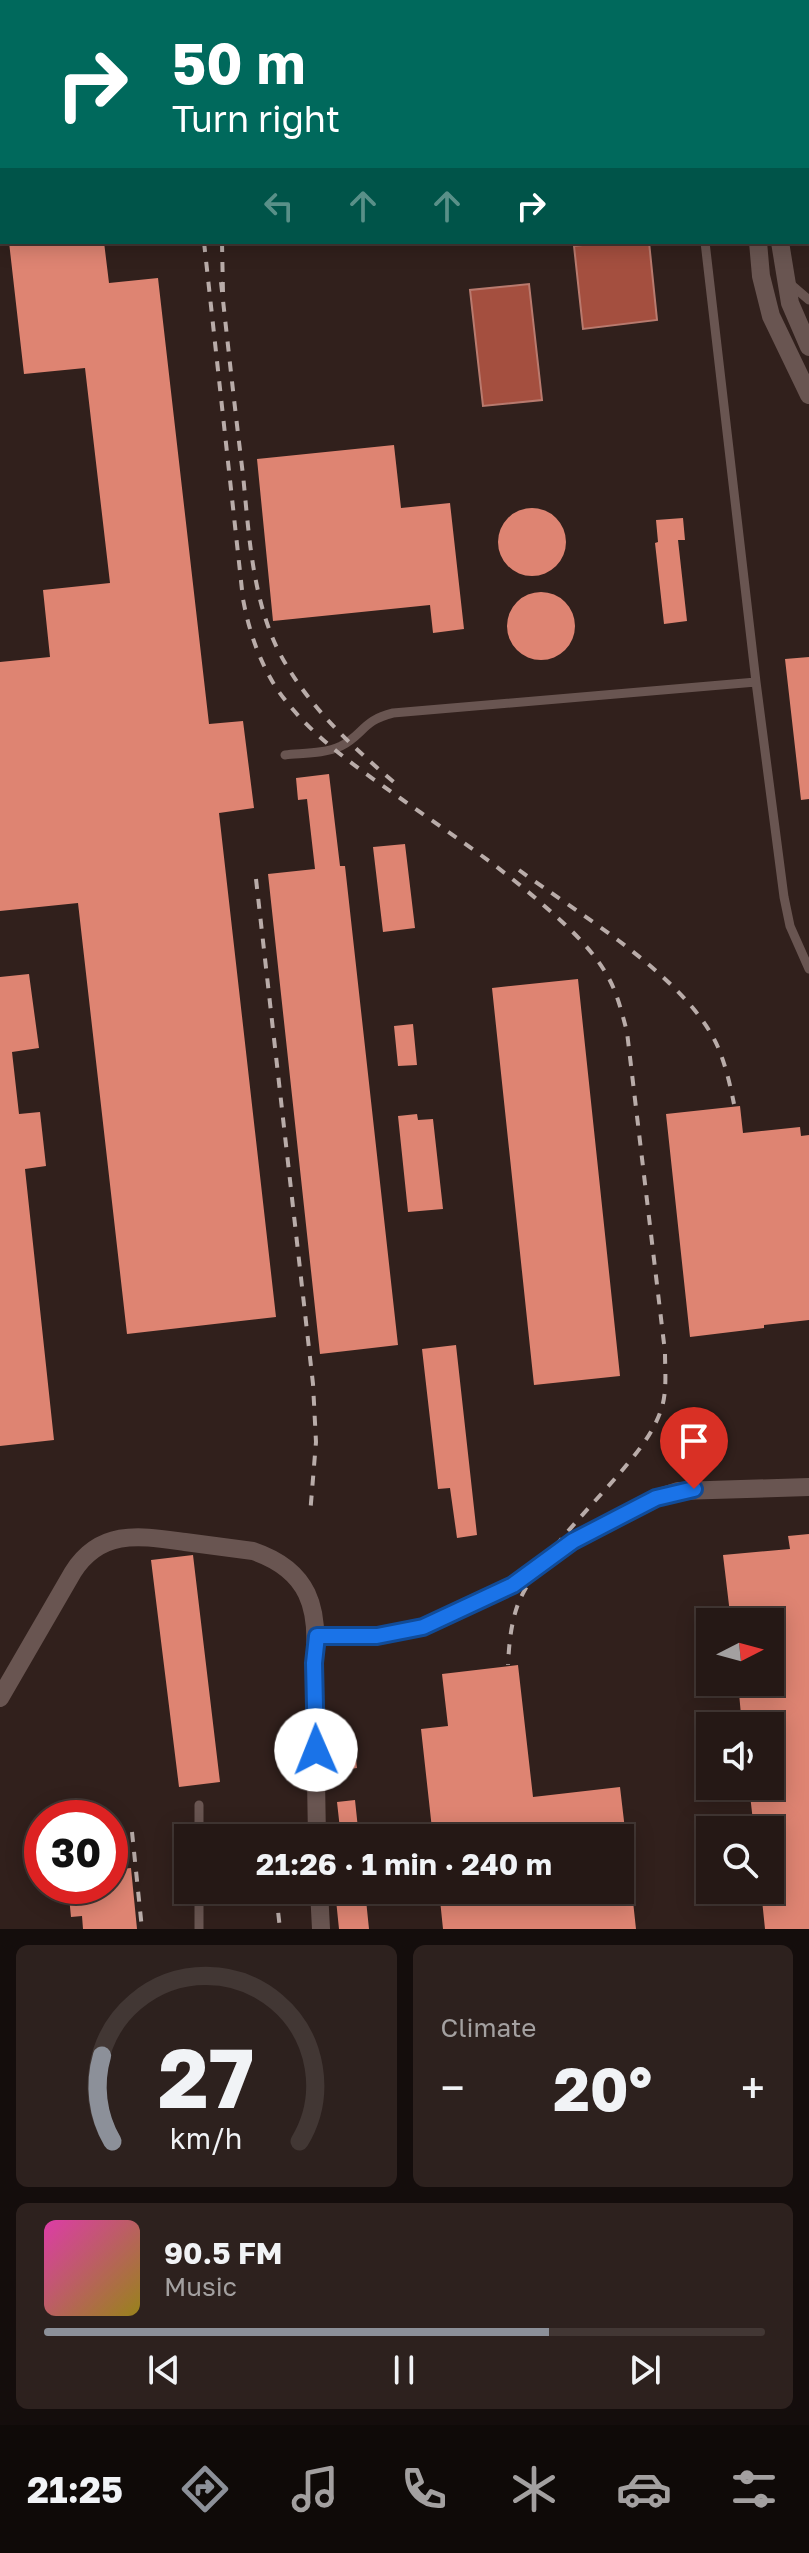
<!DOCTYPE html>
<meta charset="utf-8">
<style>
:root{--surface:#251815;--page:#2d211e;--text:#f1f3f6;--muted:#a3a0a0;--line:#423734;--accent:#8c9099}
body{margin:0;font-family:"Golos Text",sans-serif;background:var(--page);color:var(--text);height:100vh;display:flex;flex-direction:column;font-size:30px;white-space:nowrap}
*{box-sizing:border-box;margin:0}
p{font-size:26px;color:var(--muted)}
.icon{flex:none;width:44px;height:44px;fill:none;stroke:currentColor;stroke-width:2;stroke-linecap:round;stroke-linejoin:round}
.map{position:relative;height:1929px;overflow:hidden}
.side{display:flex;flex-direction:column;gap:16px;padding:16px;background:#140d0c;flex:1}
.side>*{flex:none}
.guide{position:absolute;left:0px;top:0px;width:810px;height:244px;box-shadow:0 4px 20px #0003,0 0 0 2px var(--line);background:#00695c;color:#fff;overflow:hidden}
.needle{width:52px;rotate:84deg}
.tools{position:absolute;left:696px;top:1608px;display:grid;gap:16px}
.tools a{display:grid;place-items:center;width:88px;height:88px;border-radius:0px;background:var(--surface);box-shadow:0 4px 20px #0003,0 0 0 2px var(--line);font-size:40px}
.speed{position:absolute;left:24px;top:1800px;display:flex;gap:16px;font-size:40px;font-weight:700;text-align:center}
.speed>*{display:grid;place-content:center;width:104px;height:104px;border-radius:50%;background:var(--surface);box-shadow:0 4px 20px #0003,0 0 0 2px var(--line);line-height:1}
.speed .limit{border:12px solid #d22;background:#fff;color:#111}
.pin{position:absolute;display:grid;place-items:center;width:68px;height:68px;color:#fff;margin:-82px -34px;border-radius:50% 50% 50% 0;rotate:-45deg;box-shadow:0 0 8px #0007}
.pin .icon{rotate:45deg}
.me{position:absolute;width:88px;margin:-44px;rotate:359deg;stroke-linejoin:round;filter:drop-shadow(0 0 6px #0008)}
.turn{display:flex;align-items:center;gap:28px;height:168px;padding:0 40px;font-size:36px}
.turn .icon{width:104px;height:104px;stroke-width:2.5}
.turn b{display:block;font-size:56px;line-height:68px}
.lanes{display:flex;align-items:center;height:76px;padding:0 40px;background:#0003;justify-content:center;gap:40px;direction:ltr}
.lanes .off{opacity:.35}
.big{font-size:60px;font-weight:700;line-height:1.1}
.side .card{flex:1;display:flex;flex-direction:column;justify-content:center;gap:12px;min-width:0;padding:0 28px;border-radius:12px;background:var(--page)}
.side .dial{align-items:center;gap:0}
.dial svg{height:208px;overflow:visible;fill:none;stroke:var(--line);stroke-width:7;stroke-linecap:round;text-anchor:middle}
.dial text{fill:var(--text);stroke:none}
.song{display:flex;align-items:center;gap:24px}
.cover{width:96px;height:96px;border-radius:12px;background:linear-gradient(135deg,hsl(320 70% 55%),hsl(50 70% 35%))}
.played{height:8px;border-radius:4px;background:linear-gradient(90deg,var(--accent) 70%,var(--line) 70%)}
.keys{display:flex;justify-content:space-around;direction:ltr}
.heat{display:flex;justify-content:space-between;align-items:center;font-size:44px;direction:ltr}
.side .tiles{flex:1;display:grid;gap:16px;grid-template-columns:1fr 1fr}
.card:last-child{grid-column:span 2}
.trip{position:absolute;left:174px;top:1824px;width:460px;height:80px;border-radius:0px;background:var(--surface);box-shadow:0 4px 20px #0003,0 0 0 2px var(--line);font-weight:700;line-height:80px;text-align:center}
.tab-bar{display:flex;height:128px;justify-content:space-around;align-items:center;background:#0f0a08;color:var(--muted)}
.tab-bar .icon{width:56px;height:56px}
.tab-bar .selected{color:var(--accent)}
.tab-bar b{font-size:36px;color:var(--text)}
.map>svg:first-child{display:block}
.water{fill:#a44f3f;stroke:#b97a6e;stroke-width:2}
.building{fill:#de8472}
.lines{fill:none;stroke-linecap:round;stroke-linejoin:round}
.service{stroke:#695551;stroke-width:9}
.minor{stroke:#695551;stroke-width:18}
.rail{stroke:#b9aca9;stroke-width:4;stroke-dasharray:10 10;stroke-linecap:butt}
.route-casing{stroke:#114b97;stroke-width:20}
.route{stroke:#1a73e8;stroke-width:14}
</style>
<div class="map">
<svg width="809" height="1929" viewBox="0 0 809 1929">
<rect width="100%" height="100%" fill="#31201c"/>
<path class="water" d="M609 242H649L657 320 583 329 574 246Z
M529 284 542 400 483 406 470 290Z"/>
<path class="building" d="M9 242H104L109 283 158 278 209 724 243 721 254 808 219 813 276 1317 127 1334 78 903 0 911V662L50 657 43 590 110 583 85 368 24 374Z
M394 445 401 508 450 503 464 629 433 633 430 605 273 621 257 459Z
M498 542a34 34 0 1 1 68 0a34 34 0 1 1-68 0Z
M683 518 685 540H678L687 621 664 624 655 543 658 542 656 520Z
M507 626a34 34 0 1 1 68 0a34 34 0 1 1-68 0Z
M809 657V799L801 800 785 659Z
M329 774 340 866H345L398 1345 320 1354 268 874 315 869 307 799 298 800 296 778Z
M405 844 415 928 383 932 373 847Z
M29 974 39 1048 12 1052 19 1114 40 1112 46 1166 25 1169 54 1440 0 1446V977Z
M578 979 620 1376 534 1385 492 988Z
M413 1024 417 1065 398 1066 394 1026Z
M740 1106 743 1133 800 1127 801 1136 809 1135V1320L764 1325V1328L690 1337 666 1114Z
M417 1114 418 1120 433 1119 443 1209 408 1212 398 1116Z
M456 1345 477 1535 457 1538 450 1488 438 1489 422 1349Z
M809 1534V1929H765L761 1890H770V1830H754L749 1786H770V1726H742L738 1682H770V1622H731L723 1555 790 1549 788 1536Z
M193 1555 220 1782 179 1787 151 1560Z
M518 1665 533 1797 620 1787 626 1838H433L421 1729 448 1726 442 1674Z
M348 1730 349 1743 354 1742 357 1768 335 1771 333 1757H329L327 1744H333L331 1732Z
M355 1800 359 1838H341L337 1802Z
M86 1804 87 1806 98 1805 99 1818H75L73 1806Z
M406 1826 408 1838H373L372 1830Z
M620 1855H628L636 1929H443L439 1890H620Z
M131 1868 137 1929H83L82 1916 71 1917 68 1886H110V1870Z
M335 1890H365L369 1929H339Z"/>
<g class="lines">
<path class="service" d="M678 0V2
M705 242 756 682 784 897 790 926 809 969
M788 282 809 300
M285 755C303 753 324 754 341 746 363 735 363 720 393 713L756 682
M199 1838V1805
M199 1890V1929"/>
<path class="minor" d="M733 0V2
M755 0V2
M758 242 761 276 771 316 809 395
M780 242 790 303 809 347
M317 1636H377L423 1627 513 1585 573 1541 656 1498 678 1491 809 1487
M0 1698 73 1572C101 1528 141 1536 185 1542 208 1545 230 1548 253 1551 309 1570 320 1608 314 1663L317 1838
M319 1890 321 1929"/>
<path class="rail" d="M179 0V2
M192 0V2
M206 0V2
M204 242 243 599C249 631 259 661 277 689 308 734 356 767 400 798 448 832 497 864 541 903 566 925 590 946 607 975 617 992 622 1013 627 1032L665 1352C665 1370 667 1390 662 1407 654 1433 636 1454 619 1474 589 1509 535 1562 518 1604 511 1623 509 1644 508 1665
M222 242 223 293
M221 282C228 346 235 410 243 475 249 534 252 598 279 652 307 705 350 745 395 783
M519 870C580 915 685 976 717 1045 725 1063 730 1084 734 1104
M256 879 313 1384 316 1442 310 1515
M132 1832 142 1929
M276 1893 280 1929"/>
</g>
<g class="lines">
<g class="route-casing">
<path id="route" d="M316 1750 314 1663 317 1636H377L423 1627 513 1585 573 1541 656 1498 694 1489"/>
</g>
<use href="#route" class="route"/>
</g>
</svg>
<div class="tools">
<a><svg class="needle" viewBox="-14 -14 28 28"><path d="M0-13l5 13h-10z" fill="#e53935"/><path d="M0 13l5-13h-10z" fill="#a3a0a0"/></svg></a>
<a><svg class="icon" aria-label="sound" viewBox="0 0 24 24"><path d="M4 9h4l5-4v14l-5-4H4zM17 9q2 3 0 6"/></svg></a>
<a><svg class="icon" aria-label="search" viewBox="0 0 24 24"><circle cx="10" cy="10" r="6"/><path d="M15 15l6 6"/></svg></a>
</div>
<div class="speed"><div class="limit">30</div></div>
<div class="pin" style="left:694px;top:1489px;background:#d93025"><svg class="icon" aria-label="arrive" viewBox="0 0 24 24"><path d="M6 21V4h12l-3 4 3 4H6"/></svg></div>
<svg class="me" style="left:316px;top:1750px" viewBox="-20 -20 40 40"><circle r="19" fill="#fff"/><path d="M0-13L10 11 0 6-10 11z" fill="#1a73e8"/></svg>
<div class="trip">21:26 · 1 min · 240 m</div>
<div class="guide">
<div class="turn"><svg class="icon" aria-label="right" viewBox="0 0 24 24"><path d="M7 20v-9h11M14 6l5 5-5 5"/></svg><div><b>50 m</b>Turn right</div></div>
<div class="lanes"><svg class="icon off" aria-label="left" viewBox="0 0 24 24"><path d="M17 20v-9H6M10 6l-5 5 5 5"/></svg><svg class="icon off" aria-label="ahead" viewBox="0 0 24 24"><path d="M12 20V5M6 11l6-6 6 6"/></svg><svg class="icon off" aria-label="ahead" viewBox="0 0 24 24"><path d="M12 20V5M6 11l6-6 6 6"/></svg><svg class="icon" aria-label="right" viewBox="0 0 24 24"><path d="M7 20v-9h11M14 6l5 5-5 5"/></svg></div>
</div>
</div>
<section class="side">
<div class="tiles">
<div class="card dial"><svg viewBox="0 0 100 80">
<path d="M14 69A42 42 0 1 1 86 69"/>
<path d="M14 69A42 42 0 0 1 10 36" stroke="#8c9099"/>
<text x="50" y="56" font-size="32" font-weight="700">27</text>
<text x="50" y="72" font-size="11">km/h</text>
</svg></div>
<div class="card"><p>Climate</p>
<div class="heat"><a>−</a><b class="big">20°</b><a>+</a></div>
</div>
<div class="card">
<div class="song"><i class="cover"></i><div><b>90.5 FM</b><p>Music</p></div></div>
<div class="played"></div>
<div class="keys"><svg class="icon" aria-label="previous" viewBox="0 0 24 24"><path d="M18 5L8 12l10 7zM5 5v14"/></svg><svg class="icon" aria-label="pause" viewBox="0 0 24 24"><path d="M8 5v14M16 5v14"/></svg><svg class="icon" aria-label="next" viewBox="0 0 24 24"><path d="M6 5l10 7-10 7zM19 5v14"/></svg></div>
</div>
</div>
</section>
<nav class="tab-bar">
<b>21:25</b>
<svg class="icon selected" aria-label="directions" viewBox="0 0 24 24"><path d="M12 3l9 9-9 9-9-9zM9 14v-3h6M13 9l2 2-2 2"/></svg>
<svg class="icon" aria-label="music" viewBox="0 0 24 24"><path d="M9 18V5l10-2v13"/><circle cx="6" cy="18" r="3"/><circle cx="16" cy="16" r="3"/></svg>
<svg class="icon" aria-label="phone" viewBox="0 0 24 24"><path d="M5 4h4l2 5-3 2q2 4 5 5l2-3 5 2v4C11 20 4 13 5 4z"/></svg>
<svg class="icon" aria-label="climate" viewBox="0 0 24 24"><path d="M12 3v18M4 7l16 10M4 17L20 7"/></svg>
<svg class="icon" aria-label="car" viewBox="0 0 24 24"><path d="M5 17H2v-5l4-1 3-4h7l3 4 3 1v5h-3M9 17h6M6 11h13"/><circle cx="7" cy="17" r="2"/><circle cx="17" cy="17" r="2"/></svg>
<svg class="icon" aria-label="filters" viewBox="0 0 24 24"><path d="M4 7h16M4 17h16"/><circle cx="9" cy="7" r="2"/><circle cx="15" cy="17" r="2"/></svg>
</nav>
